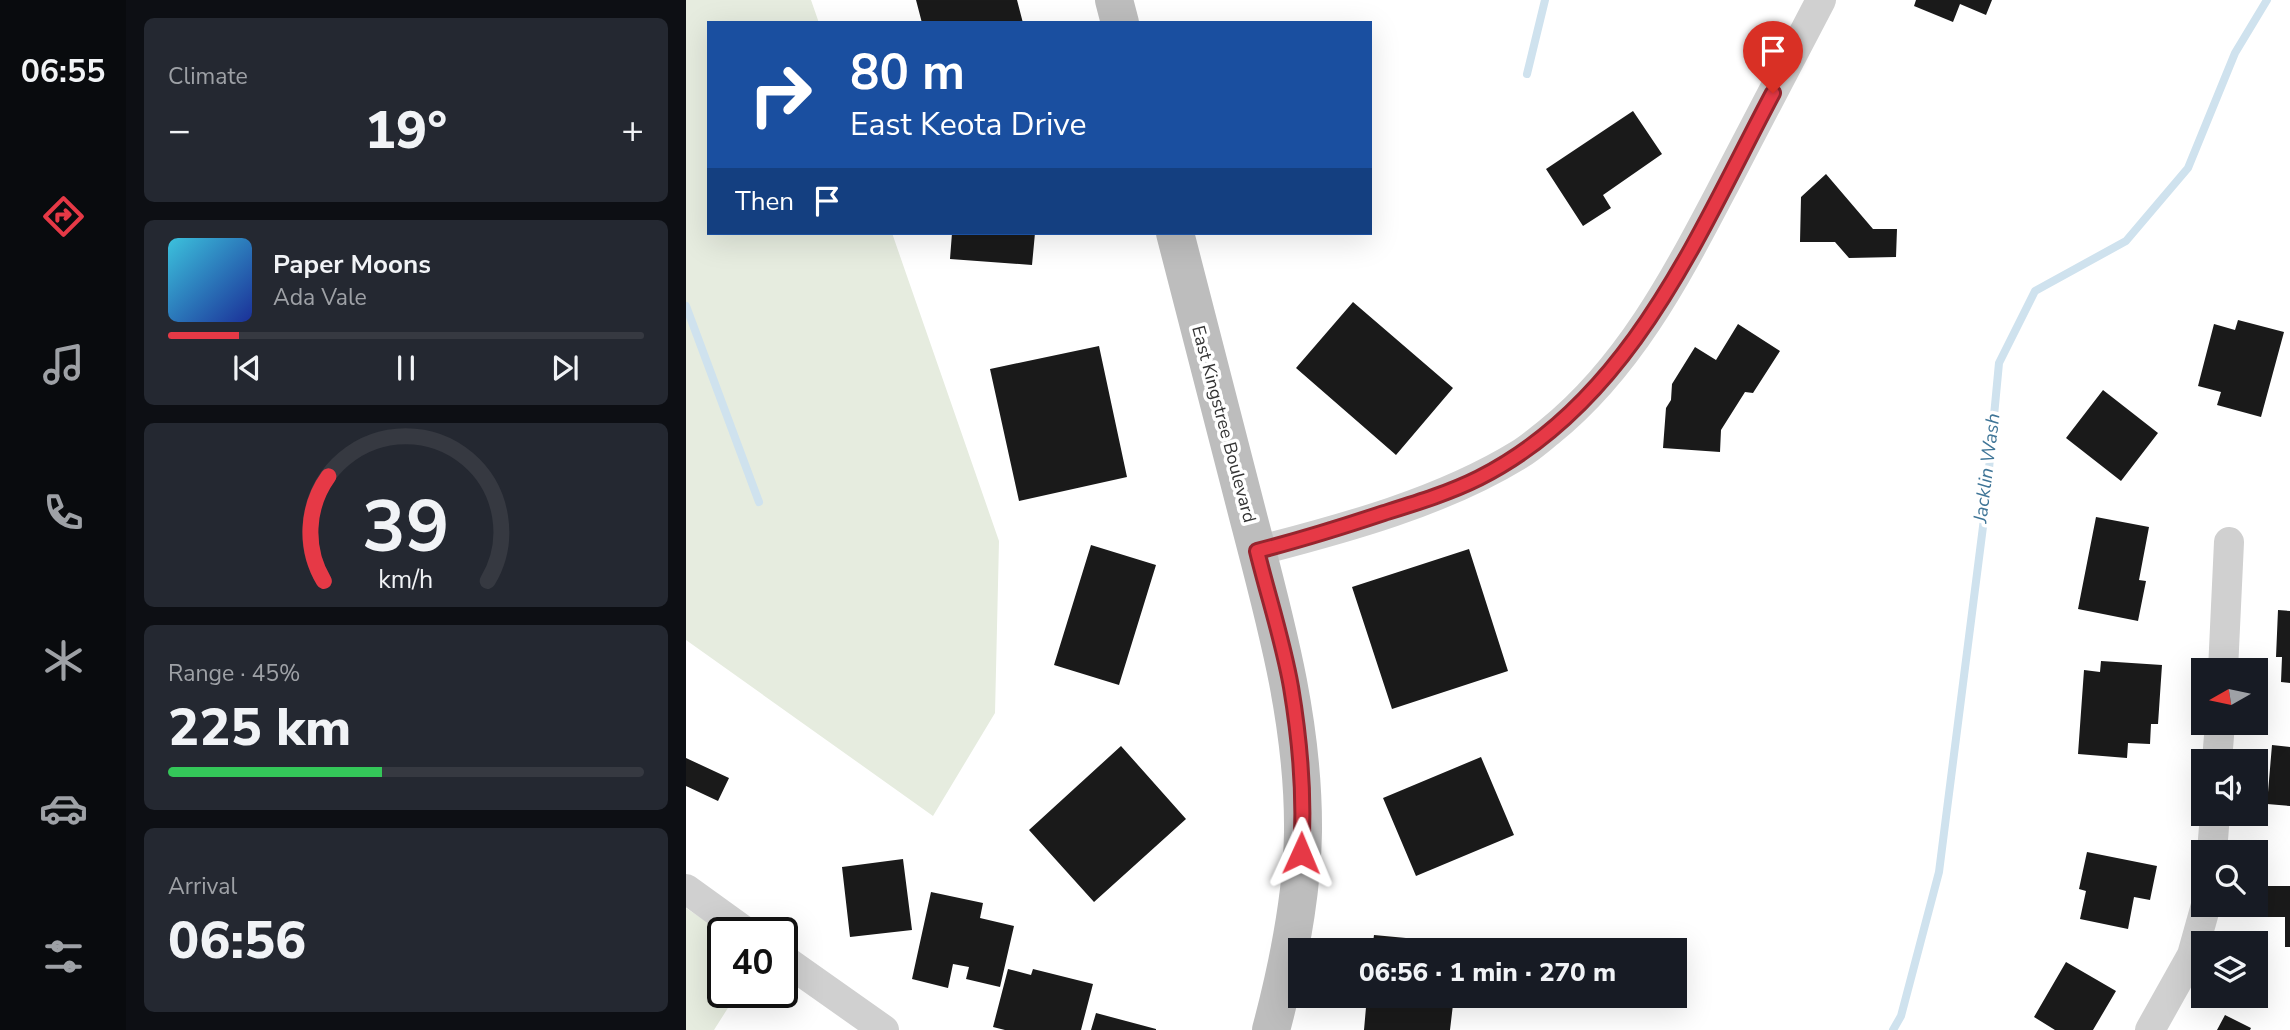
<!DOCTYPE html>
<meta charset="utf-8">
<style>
:root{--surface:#171b24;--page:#242831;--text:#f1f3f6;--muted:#9ea1a6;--line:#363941;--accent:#e63946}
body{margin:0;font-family:"Nunito Sans",sans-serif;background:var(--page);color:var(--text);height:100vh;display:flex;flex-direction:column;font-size:26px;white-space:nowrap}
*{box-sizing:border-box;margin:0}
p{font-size:23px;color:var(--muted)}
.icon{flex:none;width:38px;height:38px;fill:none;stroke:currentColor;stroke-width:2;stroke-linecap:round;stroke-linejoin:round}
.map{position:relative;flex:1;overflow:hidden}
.side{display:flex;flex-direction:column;gap:18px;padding:18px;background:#0d0f14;width:560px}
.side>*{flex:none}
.guide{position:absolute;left:21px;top:21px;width:665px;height:214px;border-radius:0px;box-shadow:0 7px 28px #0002;background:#1a4fa0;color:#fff;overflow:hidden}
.needle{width:46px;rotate:261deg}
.fabs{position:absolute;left:1505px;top:658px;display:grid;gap:14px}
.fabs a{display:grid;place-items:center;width:77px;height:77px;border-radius:0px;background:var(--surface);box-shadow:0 7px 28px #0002;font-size:35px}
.speed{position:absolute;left:21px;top:917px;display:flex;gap:14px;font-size:35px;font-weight:700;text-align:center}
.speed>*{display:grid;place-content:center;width:91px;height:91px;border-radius:50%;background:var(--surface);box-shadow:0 7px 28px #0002;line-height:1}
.speed .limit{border:4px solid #111;border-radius:10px;background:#fff;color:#111}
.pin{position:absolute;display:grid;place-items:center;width:60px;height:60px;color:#fff;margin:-72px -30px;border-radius:50% 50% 50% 0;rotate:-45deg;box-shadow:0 0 7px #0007}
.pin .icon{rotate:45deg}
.me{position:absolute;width:77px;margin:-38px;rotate:1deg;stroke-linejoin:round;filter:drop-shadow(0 0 5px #0008)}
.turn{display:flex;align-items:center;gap:24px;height:147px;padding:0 28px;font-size:32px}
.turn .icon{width:91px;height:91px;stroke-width:2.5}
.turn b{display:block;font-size:49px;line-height:60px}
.then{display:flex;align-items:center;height:66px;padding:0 28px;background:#0003;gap:14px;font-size:26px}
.big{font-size:52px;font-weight:800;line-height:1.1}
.side .widget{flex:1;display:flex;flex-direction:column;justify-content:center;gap:10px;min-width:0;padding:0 24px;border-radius:10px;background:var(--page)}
.side .dial{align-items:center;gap:0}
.dial svg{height:182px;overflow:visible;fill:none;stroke:var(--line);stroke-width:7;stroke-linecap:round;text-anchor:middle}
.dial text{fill:var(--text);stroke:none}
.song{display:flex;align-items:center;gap:21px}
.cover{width:84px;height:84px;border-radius:10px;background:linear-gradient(135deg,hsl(190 70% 55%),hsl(230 70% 35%))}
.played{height:7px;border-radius:4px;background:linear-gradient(90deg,var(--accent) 15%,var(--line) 15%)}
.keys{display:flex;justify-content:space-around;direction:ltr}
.heat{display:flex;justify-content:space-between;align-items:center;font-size:38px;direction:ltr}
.charge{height:10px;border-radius:5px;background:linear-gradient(90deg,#34c759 45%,var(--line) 0)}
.trip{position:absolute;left:602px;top:938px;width:399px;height:70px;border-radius:0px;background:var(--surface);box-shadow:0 7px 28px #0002;font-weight:800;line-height:70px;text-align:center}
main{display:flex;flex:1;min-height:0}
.menu{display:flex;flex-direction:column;width:126px;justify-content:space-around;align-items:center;background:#090b0e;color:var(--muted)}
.menu .icon{width:49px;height:49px}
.menu .selected{color:var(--accent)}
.menu b{font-size:32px;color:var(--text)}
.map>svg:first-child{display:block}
.green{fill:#e6ecdf}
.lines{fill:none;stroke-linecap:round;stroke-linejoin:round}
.stream{stroke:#cfe2ee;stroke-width:8}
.building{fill:#1a1a1a}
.street{stroke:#d0d0d0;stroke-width:30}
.secondary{stroke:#bdbdbd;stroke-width:38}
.route-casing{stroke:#96252e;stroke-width:18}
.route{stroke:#e63946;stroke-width:12}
.labels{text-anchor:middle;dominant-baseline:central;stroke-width:7;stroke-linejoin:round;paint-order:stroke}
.street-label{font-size:18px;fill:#333;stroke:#fff}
.water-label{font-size:19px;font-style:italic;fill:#3f7597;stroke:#fff}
</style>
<main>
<nav class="menu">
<b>06:55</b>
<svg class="icon selected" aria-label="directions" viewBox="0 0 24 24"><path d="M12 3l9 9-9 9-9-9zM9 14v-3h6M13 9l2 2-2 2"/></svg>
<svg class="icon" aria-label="music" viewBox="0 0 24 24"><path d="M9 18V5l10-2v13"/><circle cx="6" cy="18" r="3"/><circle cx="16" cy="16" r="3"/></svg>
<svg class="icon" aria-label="phone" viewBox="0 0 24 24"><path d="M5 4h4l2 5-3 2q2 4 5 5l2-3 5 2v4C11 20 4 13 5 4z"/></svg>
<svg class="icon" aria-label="climate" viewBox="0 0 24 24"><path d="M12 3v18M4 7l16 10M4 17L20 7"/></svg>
<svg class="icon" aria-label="car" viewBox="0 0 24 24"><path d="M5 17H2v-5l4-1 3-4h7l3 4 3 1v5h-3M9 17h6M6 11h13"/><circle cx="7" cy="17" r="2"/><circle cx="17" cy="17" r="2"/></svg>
<svg class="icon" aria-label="filters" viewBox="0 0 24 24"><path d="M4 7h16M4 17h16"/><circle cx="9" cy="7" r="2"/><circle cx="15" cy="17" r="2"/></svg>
</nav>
<section class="side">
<div class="widget"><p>Climate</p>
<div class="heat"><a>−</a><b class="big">19°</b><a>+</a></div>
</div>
<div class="widget">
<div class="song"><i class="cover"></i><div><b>Paper Moons</b><p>Ada Vale</p></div></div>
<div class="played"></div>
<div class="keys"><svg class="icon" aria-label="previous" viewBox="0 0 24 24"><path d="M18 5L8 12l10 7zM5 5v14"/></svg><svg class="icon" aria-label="pause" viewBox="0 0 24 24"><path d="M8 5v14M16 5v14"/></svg><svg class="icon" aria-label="next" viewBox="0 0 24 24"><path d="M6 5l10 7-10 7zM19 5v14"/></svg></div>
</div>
<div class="widget dial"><svg viewBox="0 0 100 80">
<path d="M14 69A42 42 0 1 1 86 69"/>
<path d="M14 69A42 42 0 0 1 16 23" stroke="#e63946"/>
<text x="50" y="56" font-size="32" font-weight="700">39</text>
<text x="50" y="72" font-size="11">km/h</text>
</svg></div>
<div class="widget"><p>Range · 45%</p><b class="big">225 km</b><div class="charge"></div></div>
<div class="widget"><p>Arrival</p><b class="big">06:56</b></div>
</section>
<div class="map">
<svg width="1604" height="1030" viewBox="0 0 1604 1030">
<rect width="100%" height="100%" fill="#fff"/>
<path class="green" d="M0 0H125L133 23H23V233H206L313 541 309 713 247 816 0 640Z
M0 908 38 933 37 992H52L28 1030H0Z"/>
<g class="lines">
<path class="stream" d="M841 74 859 0
M0 306 73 502
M1207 1030 1215 1016 1253 872 1299 511 1313 363 1349 291 1440 241 1502 168 1549 53 1581 0"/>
</g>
<path class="building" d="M230 0H331L337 23H236Z
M1230 0H1306L1300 15 1274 4 1267 22 1228 6Z
M947 111 976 154 917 195 925 208 897 226 860 169Z
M1140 174 1187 229H1211L1210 257 1163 258 1149 242H1114L1115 197Z
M266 233H349L346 265 264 259Z
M667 302 767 388 710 455 610 368Z
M1552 320 1598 332 1575 417 1531 405 1535 392 1512 386 1528 324 1549 330Z
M1052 324 1094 351 1067 393 1059 392 1035 430 1034 452 977 448 980 408 985 400 986 384 1009 347 1030 360Z
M413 346 441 477 333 501 304 369Z
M1417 390 1472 433 1435 481 1380 438Z
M1410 517 1463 527 1453 580 1460 581 1452 621 1392 609Z
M405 545 470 565 433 685 368 665Z
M783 549 822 671 706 709 666 587Z
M1592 610 1604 611V683L1595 682 1596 657H1590Z
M1415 661 1476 665 1472 724H1465L1464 744 1442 743 1441 758 1392 754 1398 670 1414 672Z
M1586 745 1604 747V806L1581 804Z
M435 746 500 819 408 902 343 830Z
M795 757 828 835 730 876 697 798Z
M0 758 43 778 32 801 0 786Z
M1401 852 1471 866 1464 900 1448 897 1442 929 1394 919 1400 891 1393 889Z
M217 859 226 930 164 937 156 867Z
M1572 886H1604V947H1599V917H1572Z
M245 892 297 903 294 918 328 926 314 987 280 979 283 967 267 964 262 988 226 979Z
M688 935 773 943 772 950H686Z
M1380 962 1430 991 1407 1030H1369L1348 1017Z
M322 969 345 975 347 969 407 984 395 1030H319L307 1027Z
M681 996H768L764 1030H678Z
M410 1013 470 1029V1030H405Z
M1539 1015 1565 1028 1564 1030H1531Z"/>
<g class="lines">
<path class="street" d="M571 551C660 528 756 502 834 454 844 448 854 439 863 432 946 365 993 271 1042 178 1073 119 1104 59 1135 0
M1537 670 1543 542
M1531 761 1534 723
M1526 852 1529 814
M0 889 61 933
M96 958 198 1030
M1464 1030 1506 955 1520 905"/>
<path class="secondary" d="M428 0 434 23
M489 233C514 328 538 424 563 520 590 623 618 724 617 832 616 899 602 966 585 1030"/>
</g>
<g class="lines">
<g class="route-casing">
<path id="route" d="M615 853C619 798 614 741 605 687 597 641 582 596 571 551 614 540 656 527 698 513 730 503 763 493 793 478 945 401 1011 236 1087 93"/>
</g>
<use href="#route" class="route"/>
</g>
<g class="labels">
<g class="street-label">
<text transform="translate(538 424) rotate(75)">East Kingstree Boulevard</text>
</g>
<g class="water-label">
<text transform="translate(1301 468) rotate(-83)">Jacklin Wash</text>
</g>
</g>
</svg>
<div class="fabs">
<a><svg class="needle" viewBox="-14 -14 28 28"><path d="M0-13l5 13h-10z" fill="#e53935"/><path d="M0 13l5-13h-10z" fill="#9ea1a6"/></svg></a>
<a><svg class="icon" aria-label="sound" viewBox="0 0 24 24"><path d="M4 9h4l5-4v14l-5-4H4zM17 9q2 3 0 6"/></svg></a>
<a><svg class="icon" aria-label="search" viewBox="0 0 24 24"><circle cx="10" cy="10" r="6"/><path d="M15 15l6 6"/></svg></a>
<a><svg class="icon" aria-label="layers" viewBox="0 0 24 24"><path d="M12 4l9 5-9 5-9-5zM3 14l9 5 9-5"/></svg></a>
</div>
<div class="speed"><div class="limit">40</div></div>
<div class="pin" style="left:1087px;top:93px;background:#d93025"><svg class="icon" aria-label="arrive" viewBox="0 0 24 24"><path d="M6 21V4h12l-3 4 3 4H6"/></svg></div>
<svg class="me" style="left:615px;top:853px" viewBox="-20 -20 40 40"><path d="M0-17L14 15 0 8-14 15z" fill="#e63946" stroke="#fff" stroke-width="4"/></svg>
<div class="trip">06:56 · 1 min · 270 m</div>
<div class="guide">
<div class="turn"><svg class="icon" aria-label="right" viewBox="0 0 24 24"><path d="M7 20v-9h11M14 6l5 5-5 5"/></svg><div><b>80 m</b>East Keota Drive</div></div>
<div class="then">Then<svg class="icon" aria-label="arrive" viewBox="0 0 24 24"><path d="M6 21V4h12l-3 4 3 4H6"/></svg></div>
</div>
</div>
</main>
